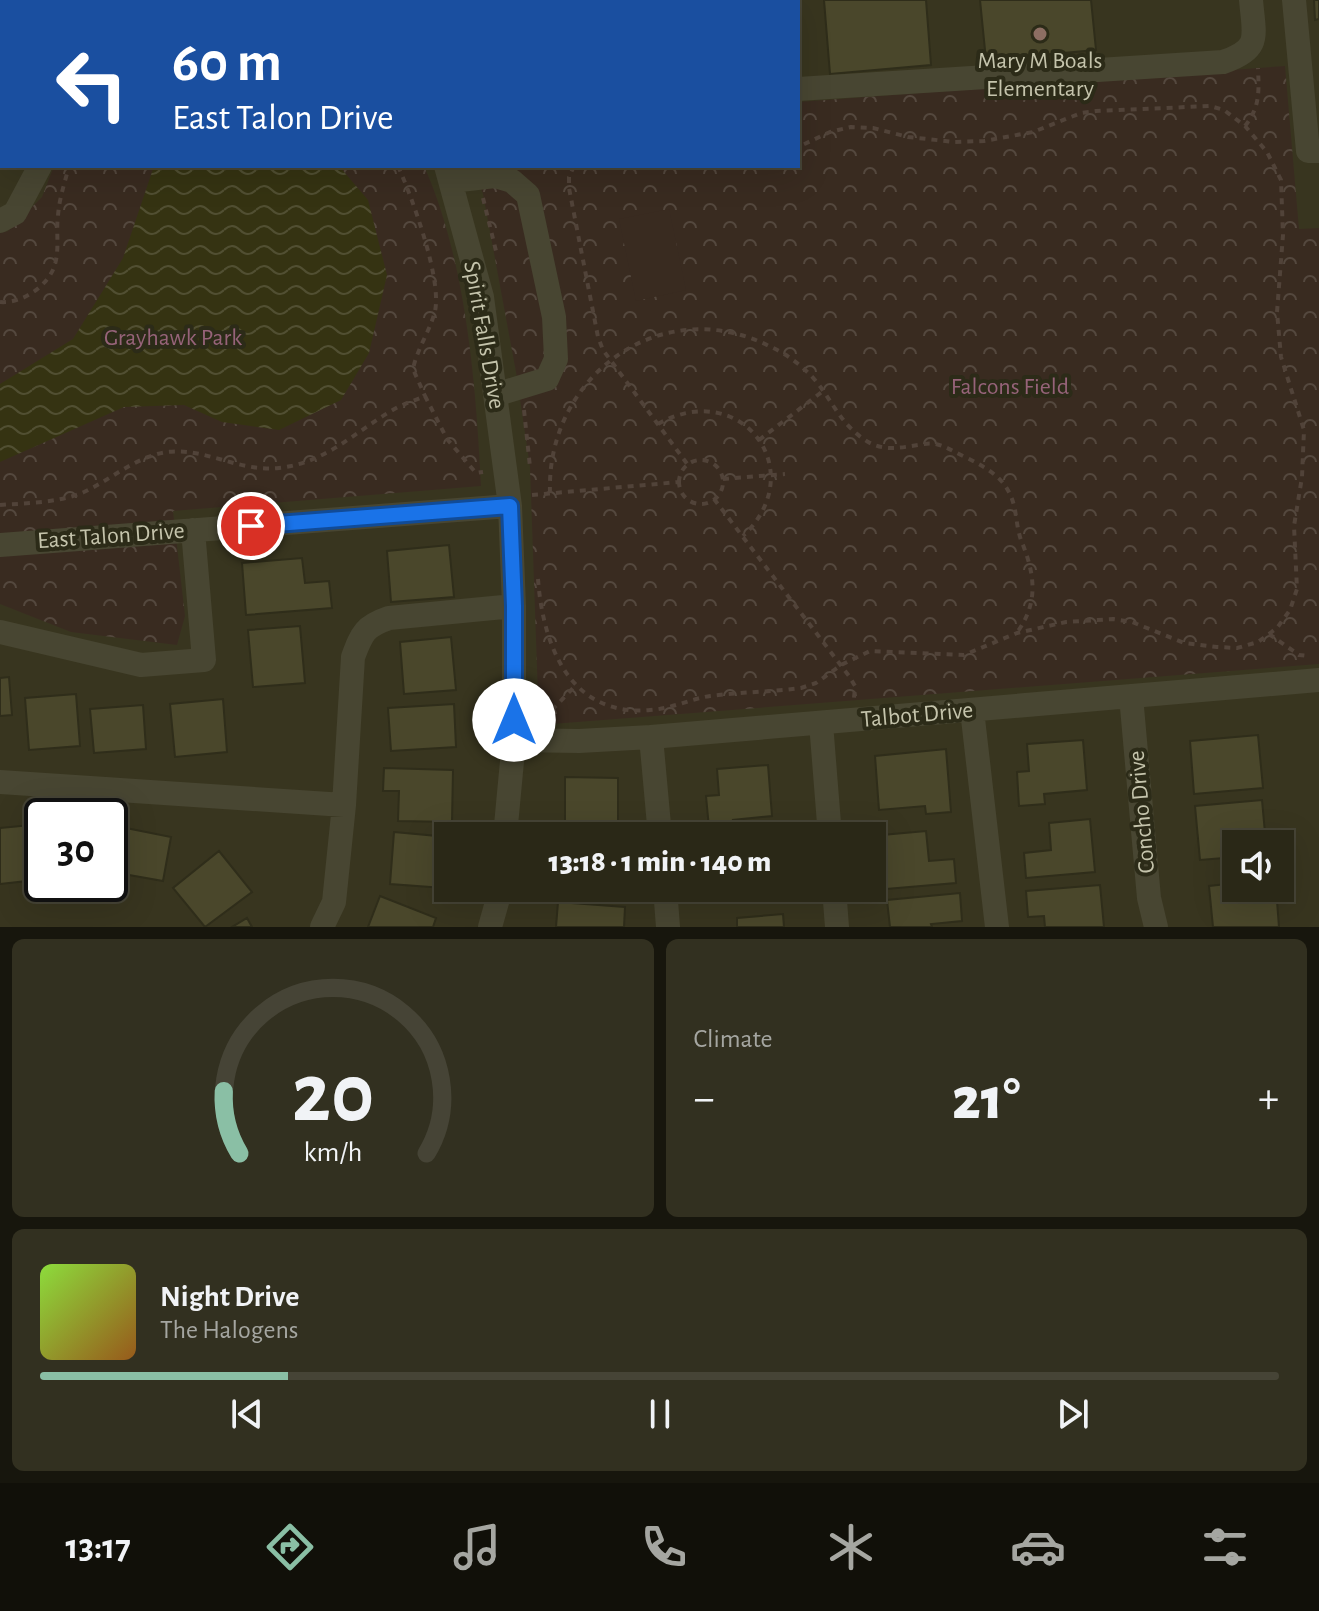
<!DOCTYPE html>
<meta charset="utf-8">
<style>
:root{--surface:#2a2817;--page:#323020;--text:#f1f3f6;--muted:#a5a6a1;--line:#464436;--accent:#8abfa5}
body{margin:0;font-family:"Alegreya Sans",sans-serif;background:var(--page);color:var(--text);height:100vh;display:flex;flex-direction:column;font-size:30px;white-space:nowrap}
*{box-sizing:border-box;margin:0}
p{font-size:26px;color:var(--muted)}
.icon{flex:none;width:44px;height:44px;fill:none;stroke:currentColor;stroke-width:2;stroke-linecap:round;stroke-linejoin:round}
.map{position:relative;height:927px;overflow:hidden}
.sheet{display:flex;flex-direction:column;gap:12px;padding:12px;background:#17160d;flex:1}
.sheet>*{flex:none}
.hud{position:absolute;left:0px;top:0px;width:800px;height:168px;box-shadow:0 8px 32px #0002,0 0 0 2px var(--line);background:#1a4fa0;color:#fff;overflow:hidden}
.buttons{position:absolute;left:1222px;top:830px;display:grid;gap:16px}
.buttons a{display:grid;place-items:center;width:72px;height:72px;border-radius:0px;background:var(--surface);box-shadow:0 8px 32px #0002,0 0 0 2px var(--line);font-size:40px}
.speed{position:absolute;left:24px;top:798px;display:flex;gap:16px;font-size:40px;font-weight:700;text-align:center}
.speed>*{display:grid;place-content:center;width:104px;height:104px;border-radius:50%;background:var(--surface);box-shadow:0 8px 32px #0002,0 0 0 2px var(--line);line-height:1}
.speed .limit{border:4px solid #111;border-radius:12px;background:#fff;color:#111}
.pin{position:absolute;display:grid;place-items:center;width:68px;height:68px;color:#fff;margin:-34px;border:4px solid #fff;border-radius:50%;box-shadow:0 2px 8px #0007}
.me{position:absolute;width:88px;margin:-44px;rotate:0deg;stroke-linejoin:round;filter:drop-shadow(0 0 6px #0008)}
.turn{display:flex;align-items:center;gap:28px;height:168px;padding:0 40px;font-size:36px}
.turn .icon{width:104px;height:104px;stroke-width:2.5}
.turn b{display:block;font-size:56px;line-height:68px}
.big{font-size:60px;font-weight:800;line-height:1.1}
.sheet .tile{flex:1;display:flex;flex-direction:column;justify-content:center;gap:12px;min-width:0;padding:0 28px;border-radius:12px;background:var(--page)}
.sheet .dial{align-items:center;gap:0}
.dial svg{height:208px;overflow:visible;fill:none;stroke:var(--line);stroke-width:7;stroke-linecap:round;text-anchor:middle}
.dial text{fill:var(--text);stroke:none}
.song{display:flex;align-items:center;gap:24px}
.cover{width:96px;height:96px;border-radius:12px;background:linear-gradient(135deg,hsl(90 70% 55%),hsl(30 70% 35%))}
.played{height:8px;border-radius:4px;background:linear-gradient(90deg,var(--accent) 20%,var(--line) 20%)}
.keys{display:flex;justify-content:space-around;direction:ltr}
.heat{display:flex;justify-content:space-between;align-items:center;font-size:44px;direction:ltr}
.sheet .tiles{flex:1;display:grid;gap:12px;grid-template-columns:1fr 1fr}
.tile:last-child{grid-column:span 2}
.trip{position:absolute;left:434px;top:822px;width:452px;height:80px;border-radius:0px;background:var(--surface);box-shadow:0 8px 32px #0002,0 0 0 2px var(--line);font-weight:800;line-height:80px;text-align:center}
.menu{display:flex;height:128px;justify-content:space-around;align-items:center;background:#111009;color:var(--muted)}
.menu .icon{width:56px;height:56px}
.menu .on{color:var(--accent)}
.menu b{font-size:36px;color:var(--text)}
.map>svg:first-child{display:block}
.park{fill:url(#park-crowns)}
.pitch{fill:#392b20}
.water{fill:url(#water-waves)}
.building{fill:#4a472b;stroke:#2f2d1a;stroke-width:2}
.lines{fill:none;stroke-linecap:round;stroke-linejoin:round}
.path{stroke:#514339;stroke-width:4;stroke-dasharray:6 6;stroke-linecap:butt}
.minor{stroke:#484632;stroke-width:24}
.route-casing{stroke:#114b97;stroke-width:20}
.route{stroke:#1a73e8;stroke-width:14}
.education-dot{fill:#8d6e63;stroke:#2c2b18;stroke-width:3}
.labels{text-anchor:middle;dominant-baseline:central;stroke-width:8;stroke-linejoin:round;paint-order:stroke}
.poi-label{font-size:24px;fill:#c5c4ac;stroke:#2c2b18}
.street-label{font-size:24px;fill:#c5c4ac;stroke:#2c2b18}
.park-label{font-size:24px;fill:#966379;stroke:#2c2b18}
</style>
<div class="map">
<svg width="1319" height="927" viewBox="0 0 1319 927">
<defs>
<pattern id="park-crowns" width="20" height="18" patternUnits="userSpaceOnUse" patternTransform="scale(2)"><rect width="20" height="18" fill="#392b20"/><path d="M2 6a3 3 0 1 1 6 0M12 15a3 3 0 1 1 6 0" fill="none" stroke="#54483e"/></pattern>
<pattern id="water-waves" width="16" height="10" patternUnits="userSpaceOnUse" patternTransform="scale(2)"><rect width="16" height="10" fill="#353312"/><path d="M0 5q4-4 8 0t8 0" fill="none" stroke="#514f32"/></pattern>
</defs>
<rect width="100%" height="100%" fill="#38351f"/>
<path class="park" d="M103 0H232L236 2H102Z
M1285 66 1299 229 1319 228V664L539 725 530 467 516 372 483 194 473 166H798V102Z
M54 166H424C466 260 476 384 481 486L173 511 185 616 177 645 71 632 0 604V233L8 231 42 197Z"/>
<path class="pitch" d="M669 209 686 290 636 301 619 219Z"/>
<path class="water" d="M154 166H339L368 200 387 275 369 353 341 400 279 430 222 422 184 405 124 407 0 462V384L73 339 123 258Z"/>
<path class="building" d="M669 0H770V2H669Z
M824 0H926L931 65 830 74Z
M980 0H1091L1096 50 986 60Z
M1314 0H1319V19L1315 20Z
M0 7H2V58L0 57Z
M0 69 2 70 1 121H0Z
M449 545 454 597 391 602 387 551Z
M302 558 305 583 329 581 332 608 246 615 242 563Z
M300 626 305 683 253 687 248 630Z
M451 637 456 690 404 694 400 642Z
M9 677 12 715 0 716V678Z
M76 694 80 746 29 750 25 698Z
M223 699 227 752 175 757 170 704Z
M454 704 456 747 391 751 388 708Z
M143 705 146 749 94 753 90 709Z
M1258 735 1263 788 1194 794 1190 741Z
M1083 740 1087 790 1044 794 1045 804 1019 806 1017 772 1029 771 1027 744Z
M946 749 951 812 926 814 925 806 879 810 875 756Z
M768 765 772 816 733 820 734 826 709 828 706 796 719 795 717 769Z
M384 768 453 770 452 822 398 821 399 791H383Z
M565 777 618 778V831L565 830Z
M1262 800 1266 844H1236V857L1200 860 1195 806Z
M1090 819 1095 872 1026 878 1024 853 1051 850 1049 823Z
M31 825 36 880 0 884V828Z
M121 827 171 837 163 881 112 872Z
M926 831 929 861 954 859 956 883 886 889 882 835Z
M394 832 448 837 444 888 390 884Z
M219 851 252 892 205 927 173 888Z
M1236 883V888H1276L1279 927H1213L1209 886Z
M1100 885 1104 927H1045L1044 916 1028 917 1026 891Z
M561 888H613V891H561Z
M715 888H781V892L715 897Z
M960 893 962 921 931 924 932 927H890L887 900Z
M380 896 436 918 433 927H368Z
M558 902 625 907 624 927H556Z
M783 914 784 927H737V918Z
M247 918 252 927H232Z"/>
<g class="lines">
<path class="path" d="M191 0 195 2
M340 0 343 2
M124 2 126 0
M1245 126C1260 107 1259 92 1258 68
M398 166C412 197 442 279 435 311 430 331 417 349 413 369L425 396
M574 166 569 177V188L598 337 603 350 688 465
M728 166 742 168 749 166
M483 198 497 255
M0 302C23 304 52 284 56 260 59 245 56 230 58 216 59 199 65 182 69 166
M524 410 530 467
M658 424C741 377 812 471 743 536
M759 440 823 391
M679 482a22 22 0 1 1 44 0a22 22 0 1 1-44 0Z
M723 479 785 474
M550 493C546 375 663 291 771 347 791 356 810 372 822 389 836 409 844 426 865 440 884 453 903 447 924 444 939 441 950 450 963 456 989 469 1009 479 1015 510 1017 522 1018 534 1023 545 1035 576 1038 603 1018 631
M532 495 679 482
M714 499 849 676 855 686 854 698
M0 505C28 503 58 503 84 492 108 481 128 463 154 455 197 441 235 473 279 468 325 463 354 433 391 411 402 404 414 401 425 396L447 439 476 473 483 472
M538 579C543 646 570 717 650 710 671 709 690 699 710 696 740 692 771 692 801 688L816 683 841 665 870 651 964 655 1017 633 1066 622 1113 619 1132 622 1184 643 1217 647 1237 648 1258 642 1277 628 1290 610 1297 589 1294 526 1302 477 1304 430 1281 357 1277 312 1283 235 1281 180 1267 152 1245 126 1224 110 1210 106 1096 111 1081 113 1033 132 984 141 955 142 908 137 873 128 851 127 830 132 798 147
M1269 634 1299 655 1308 656
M552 710 575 686"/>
<path class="minor" d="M275 0 280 2
M541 0 544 2
M1294 0 1308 151H1319
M88 2 89 0
M416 2 417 0
M581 2 583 0
M798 89 1223 62C1262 49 1254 36 1251 0
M446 166 482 297 510 506 514 606V740L505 836
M451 181 495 176 512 181 528 195 554 317 556 359 547 379 495 395
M0 221 15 213 40 166
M0 545 510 506
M0 632 141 665 204 660 193 530
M1131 696 1149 898 1156 927
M972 710 997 927
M821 723 830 836
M651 737 660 836
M514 740 579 741 651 737 1319 680
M0 782 344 805
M665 888 668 927
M834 888 837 927
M322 927 334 902 344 805 353 657C362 633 365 626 389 618L514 606
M490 927 501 888"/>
</g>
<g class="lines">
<g class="route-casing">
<path id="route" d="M251 526 510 506 514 606V720"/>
</g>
<use href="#route" class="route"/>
</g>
<circle class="education-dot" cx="1040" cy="34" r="8"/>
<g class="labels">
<g class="poi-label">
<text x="1040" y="61">Mary M Boals<tspan x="1040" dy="28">Elementary</tspan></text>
</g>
<g class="street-label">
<text transform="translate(484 335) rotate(80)">Spirit Falls Drive</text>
<text transform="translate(111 536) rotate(-4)">East Talon Drive</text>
<text transform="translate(917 715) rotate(-5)">Talbot Drive</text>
<text transform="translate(1142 812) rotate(-95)">Concho Drive</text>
</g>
<g class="park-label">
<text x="173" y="338">Grayhawk Park</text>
<text x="1010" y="387">Falcons Field</text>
</g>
</g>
</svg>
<div class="buttons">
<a><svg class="icon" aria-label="sound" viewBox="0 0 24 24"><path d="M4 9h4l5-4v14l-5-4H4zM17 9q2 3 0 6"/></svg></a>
</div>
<div class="speed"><div class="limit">30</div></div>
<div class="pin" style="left:251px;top:526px;background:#d93025"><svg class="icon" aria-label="arrive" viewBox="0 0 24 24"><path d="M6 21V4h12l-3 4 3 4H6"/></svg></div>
<svg class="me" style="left:514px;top:720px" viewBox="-20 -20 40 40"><circle r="19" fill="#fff"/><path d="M0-13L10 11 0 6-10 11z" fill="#1a73e8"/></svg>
<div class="trip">13:18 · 1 min · 140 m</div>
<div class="hud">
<div class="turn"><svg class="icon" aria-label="left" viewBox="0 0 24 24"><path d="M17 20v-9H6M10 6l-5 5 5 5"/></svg><div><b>60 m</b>East Talon Drive</div></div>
</div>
</div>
<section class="sheet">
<div class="tiles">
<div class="tile dial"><svg viewBox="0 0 100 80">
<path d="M14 69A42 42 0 1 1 86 69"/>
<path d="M14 69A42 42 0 0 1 8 45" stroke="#8abfa5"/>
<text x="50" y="56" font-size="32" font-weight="700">20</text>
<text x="50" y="72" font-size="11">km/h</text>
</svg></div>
<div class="tile"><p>Climate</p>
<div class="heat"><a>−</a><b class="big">21°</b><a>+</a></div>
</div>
<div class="tile">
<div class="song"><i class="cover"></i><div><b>Night Drive</b><p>The Halogens</p></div></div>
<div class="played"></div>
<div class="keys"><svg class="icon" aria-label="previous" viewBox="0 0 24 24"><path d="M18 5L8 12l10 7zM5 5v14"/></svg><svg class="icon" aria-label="pause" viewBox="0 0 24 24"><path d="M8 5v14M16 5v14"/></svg><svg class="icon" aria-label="next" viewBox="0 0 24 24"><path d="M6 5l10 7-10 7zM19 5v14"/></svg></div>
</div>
</div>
</section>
<nav class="menu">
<b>13:17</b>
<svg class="icon on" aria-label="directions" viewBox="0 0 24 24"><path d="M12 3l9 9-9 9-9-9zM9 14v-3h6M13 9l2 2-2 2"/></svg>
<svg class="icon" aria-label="music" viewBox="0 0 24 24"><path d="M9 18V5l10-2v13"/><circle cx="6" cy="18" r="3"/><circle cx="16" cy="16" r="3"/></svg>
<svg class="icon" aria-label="phone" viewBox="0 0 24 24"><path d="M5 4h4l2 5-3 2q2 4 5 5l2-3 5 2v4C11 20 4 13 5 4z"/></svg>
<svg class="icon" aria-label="climate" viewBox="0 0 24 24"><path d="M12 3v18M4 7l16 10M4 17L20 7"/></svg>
<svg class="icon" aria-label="car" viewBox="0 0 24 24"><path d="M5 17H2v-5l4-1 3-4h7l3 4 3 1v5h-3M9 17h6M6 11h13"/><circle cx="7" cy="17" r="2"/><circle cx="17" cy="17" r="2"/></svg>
<svg class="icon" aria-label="filters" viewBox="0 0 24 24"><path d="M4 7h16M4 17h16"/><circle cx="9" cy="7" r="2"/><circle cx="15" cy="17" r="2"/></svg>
</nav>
